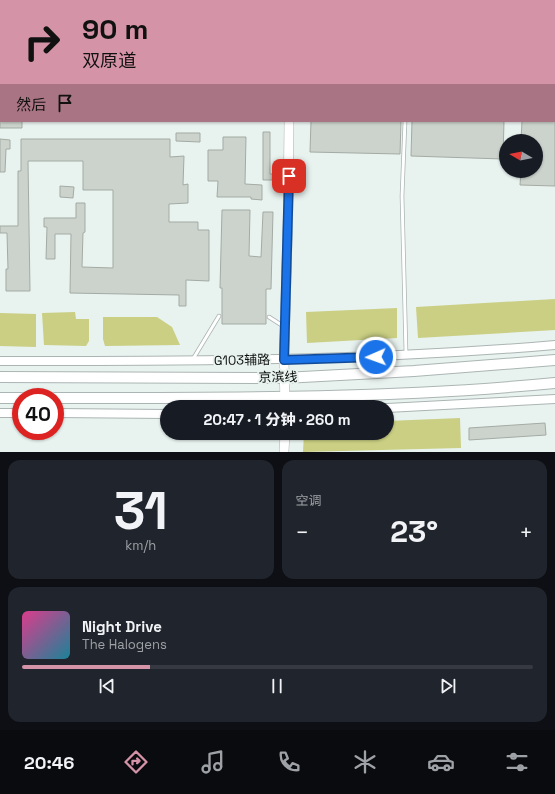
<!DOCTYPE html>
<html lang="zh">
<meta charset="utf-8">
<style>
:root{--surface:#171b24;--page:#20242c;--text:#f1f3f6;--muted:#9ea1a6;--line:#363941;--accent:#d493a6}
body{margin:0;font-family:"Space Grotesk","Noto Sans SC",sans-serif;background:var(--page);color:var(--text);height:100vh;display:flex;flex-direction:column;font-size:15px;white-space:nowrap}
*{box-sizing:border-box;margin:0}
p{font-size:13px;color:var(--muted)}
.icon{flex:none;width:22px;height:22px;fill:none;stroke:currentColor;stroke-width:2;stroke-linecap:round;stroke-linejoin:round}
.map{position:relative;height:452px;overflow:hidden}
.sheet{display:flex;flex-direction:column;gap:8px;padding:8px;background:#0d0f14;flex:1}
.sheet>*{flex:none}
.hud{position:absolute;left:0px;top:0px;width:555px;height:122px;box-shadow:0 1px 3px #0004;background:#d493a6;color:#111;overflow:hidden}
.needle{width:26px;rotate:280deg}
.buttons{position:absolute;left:499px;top:134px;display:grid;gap:8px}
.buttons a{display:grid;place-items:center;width:44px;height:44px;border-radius:50%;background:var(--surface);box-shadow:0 1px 3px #0004;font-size:20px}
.speed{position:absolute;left:12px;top:388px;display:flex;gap:8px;font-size:20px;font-weight:700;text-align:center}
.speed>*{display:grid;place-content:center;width:52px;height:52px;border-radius:50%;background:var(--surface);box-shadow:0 1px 3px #0004;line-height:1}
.speed .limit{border:6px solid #d22;background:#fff;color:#111}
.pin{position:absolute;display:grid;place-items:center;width:34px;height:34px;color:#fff;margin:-17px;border-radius:8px;box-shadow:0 2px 6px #0006}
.me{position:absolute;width:44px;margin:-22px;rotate:268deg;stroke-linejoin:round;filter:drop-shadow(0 0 3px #0008)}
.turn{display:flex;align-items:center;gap:14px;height:84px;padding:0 16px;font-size:18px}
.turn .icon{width:52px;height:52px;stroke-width:2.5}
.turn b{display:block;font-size:28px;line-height:34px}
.then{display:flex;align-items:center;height:38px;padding:0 16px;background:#0003;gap:8px;font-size:15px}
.big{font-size:30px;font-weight:800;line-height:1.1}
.sheet .card{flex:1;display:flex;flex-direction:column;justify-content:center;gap:6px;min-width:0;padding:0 14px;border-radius:12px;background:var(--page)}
.sheet .dial{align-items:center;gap:0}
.dial b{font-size:52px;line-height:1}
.song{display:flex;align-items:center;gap:12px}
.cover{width:48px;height:48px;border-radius:6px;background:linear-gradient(135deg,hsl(330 70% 55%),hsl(190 70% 35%))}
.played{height:4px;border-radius:2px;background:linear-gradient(90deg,var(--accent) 25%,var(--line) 25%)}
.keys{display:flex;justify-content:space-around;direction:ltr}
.heat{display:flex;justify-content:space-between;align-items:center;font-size:22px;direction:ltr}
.sheet .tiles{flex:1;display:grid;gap:8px;grid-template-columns:1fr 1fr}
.card:last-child{grid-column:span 2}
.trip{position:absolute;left:160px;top:400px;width:234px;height:40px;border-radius:20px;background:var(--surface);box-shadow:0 1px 3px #0004;font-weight:800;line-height:40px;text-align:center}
.tab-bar{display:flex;height:64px;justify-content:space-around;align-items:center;background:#090b0e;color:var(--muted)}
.tab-bar .icon{width:28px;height:28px}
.tab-bar .selected{color:var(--accent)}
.tab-bar b{font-size:18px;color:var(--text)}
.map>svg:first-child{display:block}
.green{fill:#cacf83}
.building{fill:#ccd3cc;stroke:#a4aba4}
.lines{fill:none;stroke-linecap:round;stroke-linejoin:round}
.service-casing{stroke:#abb5b3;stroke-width:4.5}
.minor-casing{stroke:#abb5b3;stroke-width:8}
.tertiary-casing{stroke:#abb5b3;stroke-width:10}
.secondary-casing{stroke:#abb5b3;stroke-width:10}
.trunk-casing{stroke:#abb5b3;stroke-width:12}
.service{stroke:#fff;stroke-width:3}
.minor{stroke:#fff;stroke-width:6}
.tertiary{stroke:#fff;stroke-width:8}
.secondary{stroke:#fff;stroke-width:9}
.trunk{stroke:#fff;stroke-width:10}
.route-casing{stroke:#114b97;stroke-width:10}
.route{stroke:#1a73e8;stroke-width:7}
.labels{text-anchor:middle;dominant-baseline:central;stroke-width:4;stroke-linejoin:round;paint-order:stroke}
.street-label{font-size:13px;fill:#0b0e0d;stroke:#e8f2ef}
</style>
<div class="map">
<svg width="555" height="452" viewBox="0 0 555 452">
<rect width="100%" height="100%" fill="#e8f2ef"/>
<path class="green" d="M555 299V330L418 338 416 307Z
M397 308V338L307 343 306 312Z
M75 312 76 319H89V341L86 346 44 345 42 313Z
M0 313 36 314V347L0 346Z
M103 317H157L172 327 180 345 105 346 103 339Z
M460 418 461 448 303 452 304 433H387V421Z"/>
<path class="building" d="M0 121H22V128H0Z
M311 121H401L400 154 310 152Z
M412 121H504L503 159 411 156Z
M522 121H555V186L520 185 521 171H536V141H521Z
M263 132H270V174H273L272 180H263Z
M176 133H200V142L176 141Z
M223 137H246L245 184 262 185V200L251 199V197H217L218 181H208V150H223Z
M0 139 10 140V149H6L5 172H0Z
M21 139H170V157L184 156 183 185 188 184V203L169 204V222H198V230H209V281L186 280V306H179V295L70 293 71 234H55V259H46L47 227H44V218H76V203H85V232L83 233 82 267 113 268V190H83V161H28L30 291H6V269H8L7 233H0V226H18V171H21Z
M60 186 74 187 73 198 60 197Z
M222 210H250L249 256 261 257 263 212H273L271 289H266V324H222V288H220Z
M545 423 546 435 469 440V428Z"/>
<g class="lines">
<g class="service-casing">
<path id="service" d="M411 1V0
M405 121 402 196 406 353
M269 317 283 326
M193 359 219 316"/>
</g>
<g class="minor-casing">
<path id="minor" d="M96 1 113 0
M0 6H1"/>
</g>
<g class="tertiary-casing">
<path id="tertiary" d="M0 361C185 361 370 361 555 345
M387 408 555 399
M0 413H21
M55 413 167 414"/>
</g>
<g class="secondary-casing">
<path id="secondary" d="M290 1V0
M285 407 284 360 288 218 289 121
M284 452 285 433"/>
</g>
<g class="trunk-casing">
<path id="trunk" d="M0 377 284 378 414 371 555 360
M0 398H21
M55 398C222 398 389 399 555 383"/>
</g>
<use href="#service" class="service"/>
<use href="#minor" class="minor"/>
<use href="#tertiary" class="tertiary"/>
<use href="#secondary" class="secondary"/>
<use href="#trunk" class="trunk"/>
</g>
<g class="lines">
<g class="route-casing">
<path id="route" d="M289 176 284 360 376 357"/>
</g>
<use href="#route" class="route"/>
</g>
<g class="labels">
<g class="street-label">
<text transform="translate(242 360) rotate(-1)">G103辅路</text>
<text transform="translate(278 377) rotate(-1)">京滨线</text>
</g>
</g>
</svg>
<div class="buttons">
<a><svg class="needle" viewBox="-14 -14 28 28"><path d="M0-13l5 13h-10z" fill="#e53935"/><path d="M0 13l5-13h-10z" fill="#9ea1a6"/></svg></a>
</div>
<div class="speed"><div class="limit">40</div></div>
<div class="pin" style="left:289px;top:176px;background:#d93025"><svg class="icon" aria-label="arrive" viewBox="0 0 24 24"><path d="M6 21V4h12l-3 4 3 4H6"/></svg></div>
<svg class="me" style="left:376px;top:357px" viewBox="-20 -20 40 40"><circle r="17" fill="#1a73e8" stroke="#fff" stroke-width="3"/><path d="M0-11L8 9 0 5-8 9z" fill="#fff"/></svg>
<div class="trip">20:47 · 1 分钟 · 260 m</div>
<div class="hud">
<div class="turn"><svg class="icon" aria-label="right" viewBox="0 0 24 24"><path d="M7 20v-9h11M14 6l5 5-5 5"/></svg><div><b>90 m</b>双原道</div></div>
<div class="then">然后<svg class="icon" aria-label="arrive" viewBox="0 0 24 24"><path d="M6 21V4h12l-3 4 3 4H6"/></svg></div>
</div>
</div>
<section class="sheet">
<div class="tiles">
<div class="card dial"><b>31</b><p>km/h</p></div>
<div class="card"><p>空调</p>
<div class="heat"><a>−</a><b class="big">23°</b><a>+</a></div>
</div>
<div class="card">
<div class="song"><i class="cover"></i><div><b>Night Drive</b><p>The Halogens</p></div></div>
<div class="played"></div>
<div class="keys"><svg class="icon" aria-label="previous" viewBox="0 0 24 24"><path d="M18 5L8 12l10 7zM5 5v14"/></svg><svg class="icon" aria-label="pause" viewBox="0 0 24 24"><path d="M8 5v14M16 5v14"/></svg><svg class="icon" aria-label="next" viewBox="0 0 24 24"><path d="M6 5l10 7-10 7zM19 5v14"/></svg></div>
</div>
</div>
</section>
<nav class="tab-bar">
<b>20:46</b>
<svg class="icon selected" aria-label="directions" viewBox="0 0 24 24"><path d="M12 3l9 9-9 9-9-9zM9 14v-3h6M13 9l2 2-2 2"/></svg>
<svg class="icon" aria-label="music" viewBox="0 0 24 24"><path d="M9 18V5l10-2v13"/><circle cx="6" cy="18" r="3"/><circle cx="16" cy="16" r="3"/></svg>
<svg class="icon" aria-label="phone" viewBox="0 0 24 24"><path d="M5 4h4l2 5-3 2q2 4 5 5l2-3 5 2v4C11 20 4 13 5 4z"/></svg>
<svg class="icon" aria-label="climate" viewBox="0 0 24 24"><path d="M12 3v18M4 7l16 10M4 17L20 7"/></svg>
<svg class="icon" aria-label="car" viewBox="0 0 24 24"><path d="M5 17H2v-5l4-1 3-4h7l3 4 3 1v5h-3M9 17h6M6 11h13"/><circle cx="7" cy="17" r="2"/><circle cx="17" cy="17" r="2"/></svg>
<svg class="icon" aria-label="filters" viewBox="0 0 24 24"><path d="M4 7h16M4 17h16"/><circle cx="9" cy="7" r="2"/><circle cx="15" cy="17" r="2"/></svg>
</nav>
